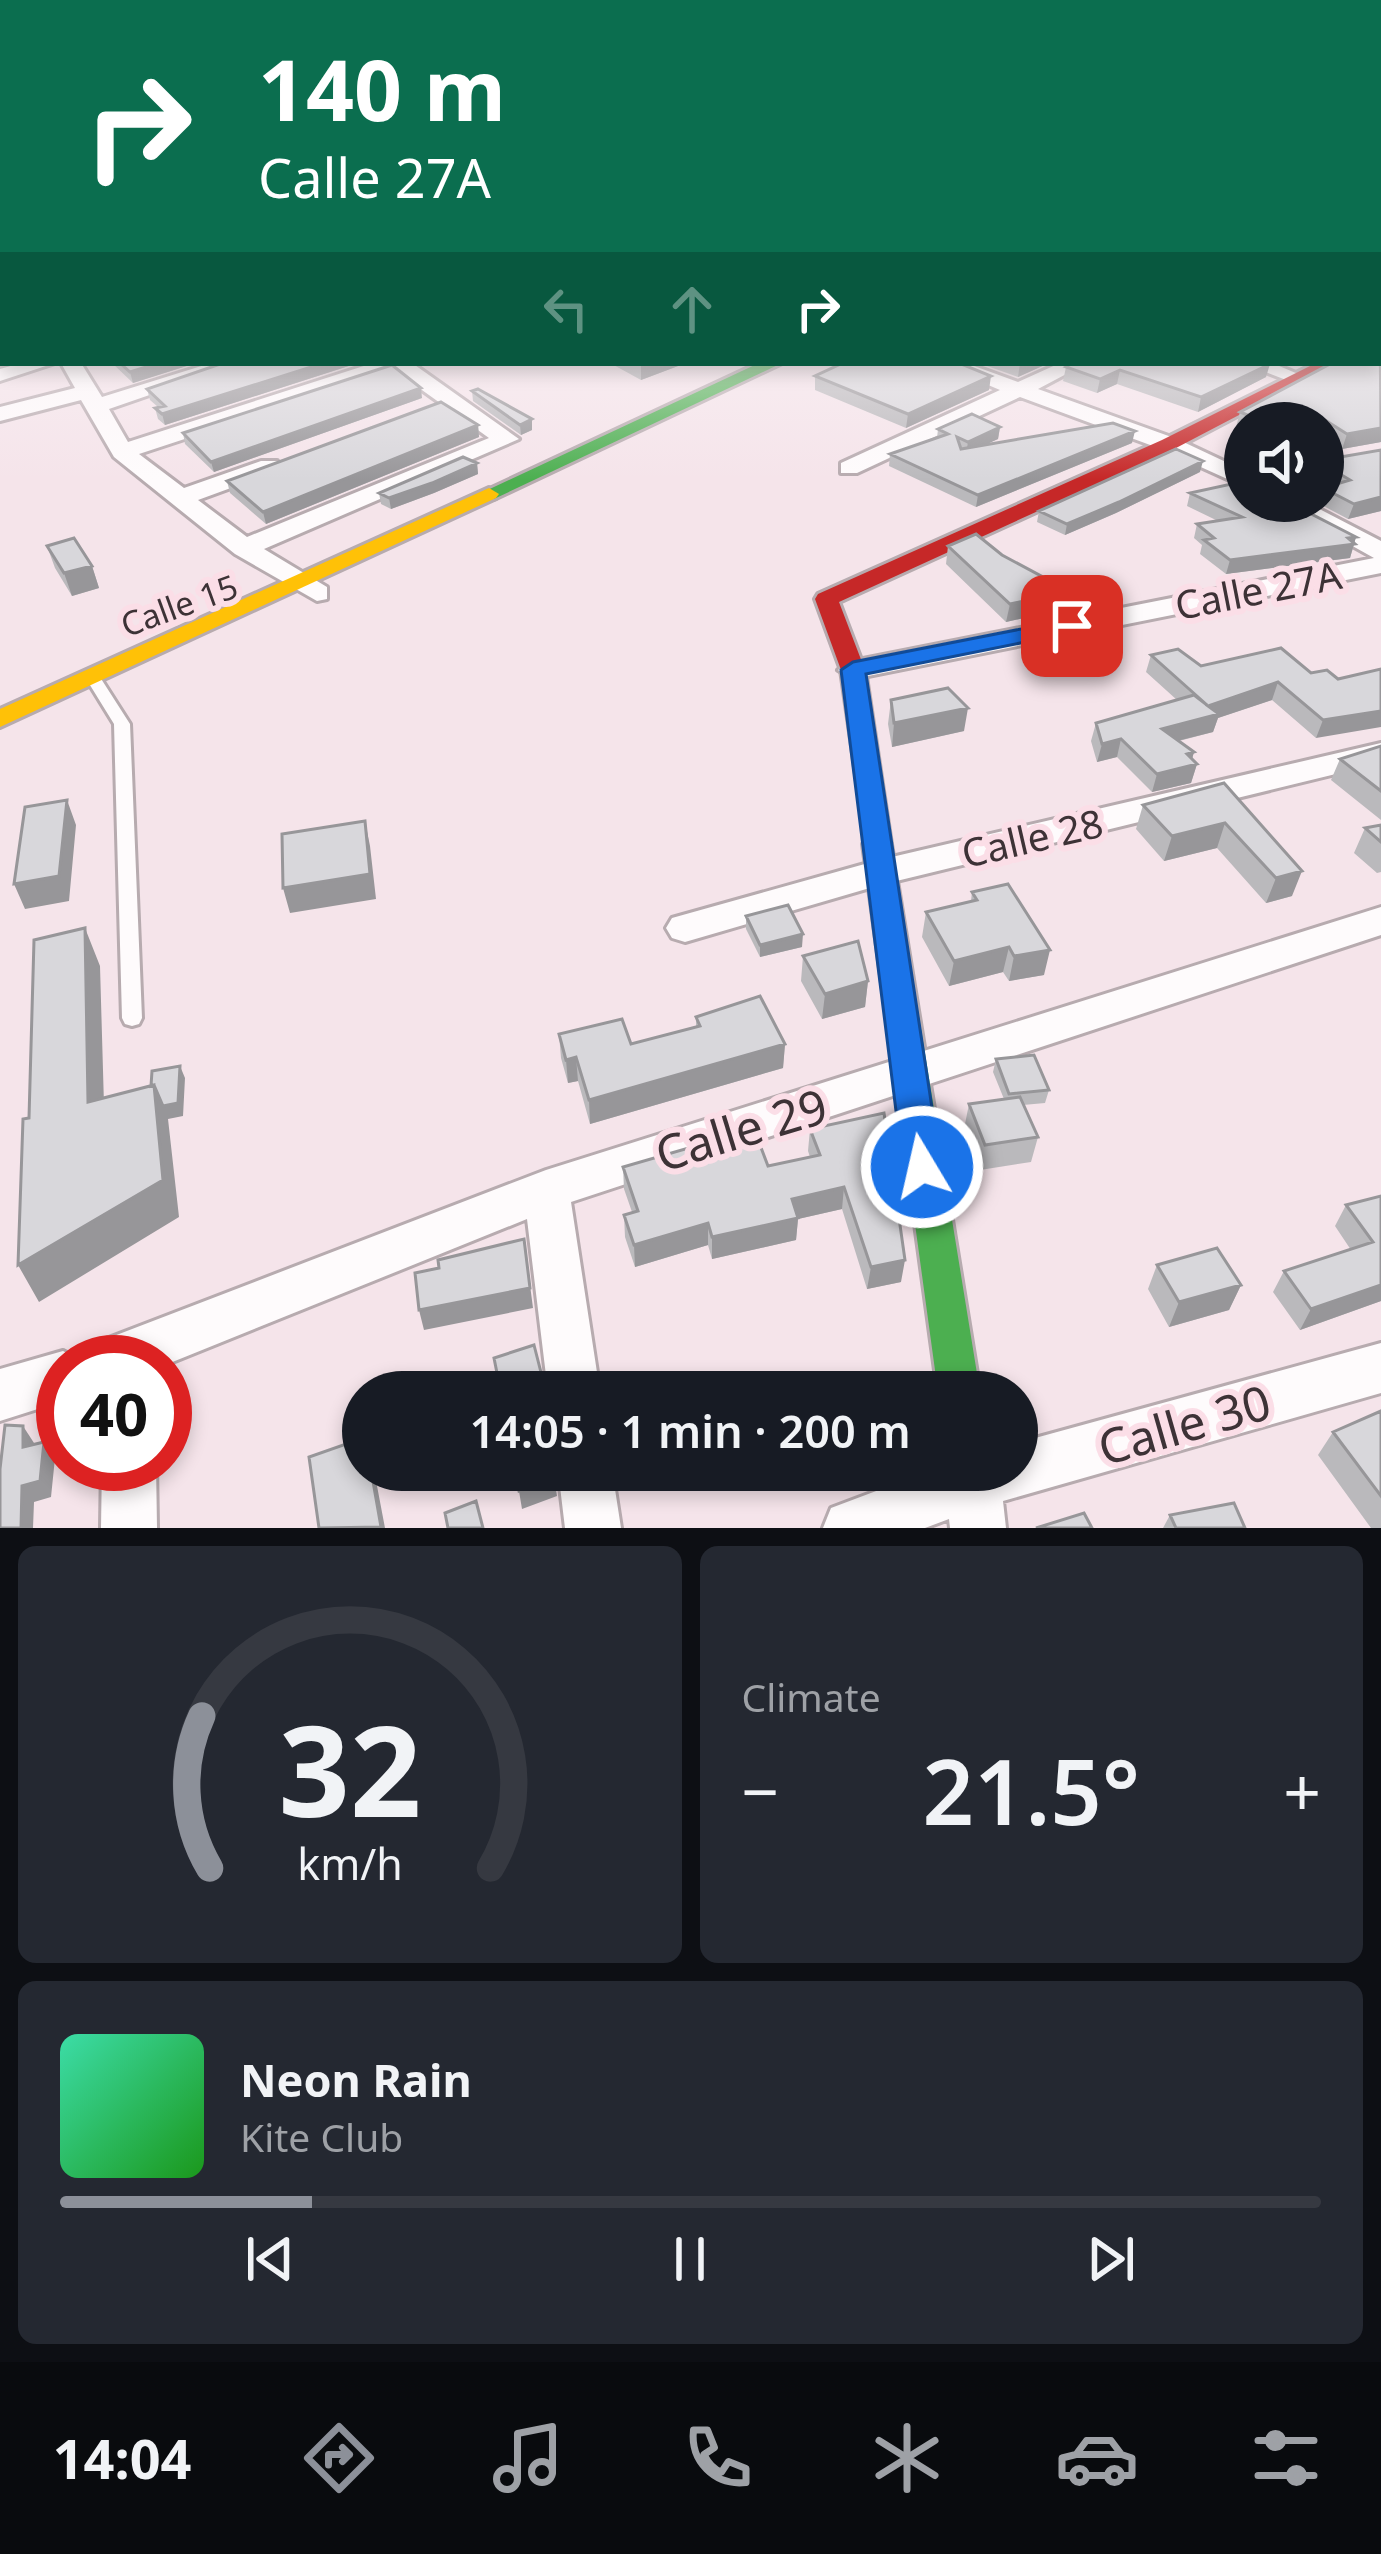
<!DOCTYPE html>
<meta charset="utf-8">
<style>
:root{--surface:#171b24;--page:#242831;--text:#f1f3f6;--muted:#9ea1a6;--line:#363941;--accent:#8c9099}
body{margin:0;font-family:"Noto Sans",sans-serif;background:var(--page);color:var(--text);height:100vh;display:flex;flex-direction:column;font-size:45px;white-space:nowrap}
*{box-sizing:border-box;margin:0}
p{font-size:39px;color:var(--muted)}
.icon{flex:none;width:66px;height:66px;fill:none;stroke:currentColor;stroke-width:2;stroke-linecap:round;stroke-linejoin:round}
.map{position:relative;height:1528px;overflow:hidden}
.panel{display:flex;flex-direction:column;gap:18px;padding:18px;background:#0d0f14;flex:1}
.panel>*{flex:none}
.guide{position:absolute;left:0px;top:0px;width:1383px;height:366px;box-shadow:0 6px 18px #0003;background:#0b6e4f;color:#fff;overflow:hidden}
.buttons{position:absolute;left:1224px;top:402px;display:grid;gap:24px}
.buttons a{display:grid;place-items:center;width:120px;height:120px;border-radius:50%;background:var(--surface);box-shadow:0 6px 18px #0003;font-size:60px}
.speed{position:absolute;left:36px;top:1335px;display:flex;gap:24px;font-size:60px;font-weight:700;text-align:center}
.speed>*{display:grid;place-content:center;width:156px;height:156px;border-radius:50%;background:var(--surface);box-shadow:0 6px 18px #0003;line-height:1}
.speed .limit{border:18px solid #d22;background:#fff;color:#111}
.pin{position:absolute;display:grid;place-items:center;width:102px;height:102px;color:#fff;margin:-51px;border-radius:24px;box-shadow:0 6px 18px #0006}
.me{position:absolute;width:132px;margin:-66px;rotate:351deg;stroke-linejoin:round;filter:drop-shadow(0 0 9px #0008)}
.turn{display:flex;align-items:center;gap:42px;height:252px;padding:0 60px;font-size:54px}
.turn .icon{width:156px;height:156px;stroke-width:2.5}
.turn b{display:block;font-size:84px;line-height:102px}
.lanes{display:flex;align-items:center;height:114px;padding:0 60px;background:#0003;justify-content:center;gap:60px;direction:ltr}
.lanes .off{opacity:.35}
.big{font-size:90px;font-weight:600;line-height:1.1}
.panel .tile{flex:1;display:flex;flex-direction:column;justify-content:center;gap:18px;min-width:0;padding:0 42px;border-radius:18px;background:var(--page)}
.panel .dial{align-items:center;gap:0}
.dial svg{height:312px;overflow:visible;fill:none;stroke:var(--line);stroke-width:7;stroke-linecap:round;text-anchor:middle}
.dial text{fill:var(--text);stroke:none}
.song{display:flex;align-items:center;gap:36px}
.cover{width:144px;height:144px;border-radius:18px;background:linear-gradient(135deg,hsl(160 70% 55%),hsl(120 70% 35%))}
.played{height:12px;border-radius:6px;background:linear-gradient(90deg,var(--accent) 20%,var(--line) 20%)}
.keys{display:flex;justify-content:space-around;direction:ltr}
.heat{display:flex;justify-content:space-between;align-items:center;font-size:66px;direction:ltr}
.panel .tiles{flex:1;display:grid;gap:18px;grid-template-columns:1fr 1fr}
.tile:last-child{grid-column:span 2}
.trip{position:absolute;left:342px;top:1371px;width:696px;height:120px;border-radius:60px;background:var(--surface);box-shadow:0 6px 18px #0003;font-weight:600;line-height:120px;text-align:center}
.dock{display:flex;height:192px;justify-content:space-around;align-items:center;background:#090b0e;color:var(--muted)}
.dock .icon{width:84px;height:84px}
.dock .current{color:var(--accent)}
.dock b{font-size:54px;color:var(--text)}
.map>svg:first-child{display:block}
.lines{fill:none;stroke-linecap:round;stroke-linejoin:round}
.lane-casing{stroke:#b7abaf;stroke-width:6}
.street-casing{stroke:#b7abaf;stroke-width:6}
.fast-casing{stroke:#b7abaf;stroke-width:6}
.slow-casing{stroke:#b7abaf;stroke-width:6}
.jam-casing{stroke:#b7abaf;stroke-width:6}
.lane{fill:#fefbfc;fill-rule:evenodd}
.street{fill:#fefbfc;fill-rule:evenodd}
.fast{fill:#4caf50;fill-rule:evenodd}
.slow{fill:#ffc107;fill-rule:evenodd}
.jam{fill:#c62828;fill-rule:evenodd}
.wall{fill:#bab9bc}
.shaded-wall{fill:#979699}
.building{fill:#d8d7db;stroke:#979699;stroke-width:3}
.route{fill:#1a73e8;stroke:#114b97;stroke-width:3}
.labels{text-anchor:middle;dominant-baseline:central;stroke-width:12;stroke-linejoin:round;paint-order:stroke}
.far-street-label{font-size:33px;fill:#3d3236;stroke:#fbdee7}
.street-label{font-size:39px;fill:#3d3236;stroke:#fbdee7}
.near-street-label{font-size:48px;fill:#3d3236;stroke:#fbdee7}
</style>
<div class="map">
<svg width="1381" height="1528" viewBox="0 0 1381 1528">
<rect width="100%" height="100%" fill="#f5e4ea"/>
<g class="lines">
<g class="lane-casing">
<path id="lane" d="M93 672 98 674 130 724 142 1018 139 1024 132 1026 125 1024 122 1018 114 724 85 677Z"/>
</g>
<g class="street-casing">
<path id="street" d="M0 273H3V286H0Z
M21 363H55L0 381V369Z
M61 363H81L102 397 211 363H242L109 409 128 442 373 363H412L519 439 264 549 327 587V599L317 601 235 554 114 457 81 400 0 421V407L75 388ZM394 370 489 438 247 537 198 500 277 471V461H261L184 488 139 454Z
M936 363H966L1018 382 1060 363H1087L1038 389 1177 439 1245 471V487L1161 449 1020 397 857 473H841V463L1000 390Z
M1242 363H1272L1310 379 1299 385Z
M1272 501H1304L1381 541V573L853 679 838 670 853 661 1374 558Z
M1381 743V763L880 885 685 942 672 938 666 928 672 918 879 860Z
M1381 907V935L571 1202 600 1392H548L527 1219 165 1365 85 1362 93 1344 546 1170Z
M1381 1343V1393L1003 1501 1006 1528H950L949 1519 925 1528H823L831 1508 932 1470H1017V1443Z
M63 1351 83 1362H63V1401L0 1421V1369Z
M102 1464H156L157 1528H101Z
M558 1470H612L621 1528H565Z"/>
</g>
<g class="fast-casing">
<path id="fast" d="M759 363H782L496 498 489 500 479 494Z
M877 834 891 844 980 1392H938L863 844Z"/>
</g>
<g class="slow-casing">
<path id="slow" d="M489 488 499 494 496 498 0 727V709Z"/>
</g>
<g class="jam-casing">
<path id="jam" d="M1316 363H1338L1176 448 839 602 865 670 891 844 887 851H867L841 670 815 599 818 594 1162 440Z"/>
</g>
<use href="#lane" class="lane"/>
<use href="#street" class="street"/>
<use href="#fast" class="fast"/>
<use href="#slow" class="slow"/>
<use href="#jam" class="jam"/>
</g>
<path class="wall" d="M112 363H196L133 383Z
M223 363H358L165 425 158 419 155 408 158 407 150 400 147 389Z
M610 363H686L641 380Z
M979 363H1049L1018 377Z
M1332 363 1381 442 1342 449 1323 436V423H1245V430L1236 427 1240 412Z
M1066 367 1266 377 1198 412 1117 384 1097 393 1063 381Z
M815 376 989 390 906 428 815 390Z
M472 391 532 419V430L521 435 473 401Z
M422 398 214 472 185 444 183 433Z
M478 425 479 437 266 524 230 493 227 481Z
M1000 427 998 439 986 444 1132 443 976 507 889 466 890 454 937 438 938 429Z
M1381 450V511L1348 519 1316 502 1323 501V487L1329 485 1323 482V460Z
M477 463 478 474 434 493 391 509 381 504 379 493Z
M1200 472 1116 513 1065 535 1037 522 1039 511Z
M1190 493 1356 537 1350 558 1226 574 1200 554 1202 545 1194 538 1197 524 1218 521 1187 506Z
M47 546 92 566 99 588 72 596 55 568Z
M948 546 1002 555 1069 591 1065 609 1006 622 946 564Z
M1151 655 1201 666 1311 673 1338 679 1381 669 1316 738 1272 700 1218 718 1213 732 1179 741 1194 752 1192 759 1197 764 1191 783 1152 792 1117 757 1097 762 1091 741 1096 723 1177 700 1146 672Z
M891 700 964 731 892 747 888 724Z
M1381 746V820L1331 780 1340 759Z
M1224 783 1292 896 1266 903 1217 848 1164 861 1136 829 1143 805Z
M1381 825V872L1377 873 1354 853 1365 828Z
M972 892 1044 975 1009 981 1003 972 949 986 922 937 926 912 971 901Z
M746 916 802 947 760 957 746 929Z
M803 956 868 981 865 1007 822 1019 801 981Z
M696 1017 785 1044 783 1068 590 1124 578 1081 568 1083 561 1058 559 1034 631 1044 696 1027Z
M996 1059 1049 1090 1045 1103 1023 1105 1038 1137 1031 1162 980 1170 964 1129 969 1104 1004 1099 993 1072Z
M810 1129 901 1282 867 1289 842 1209 798 1219 796 1240 712 1259 708 1245 635 1267 625 1237 624 1215 632 1212 624 1189 623 1167 768 1166 810 1157 808 1151Z
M1381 1196V1301L1300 1330 1273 1292 1284 1271 1351 1250 1335 1226 1346 1205Z
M1157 1265 1241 1285 1229 1310 1169 1327 1148 1289Z
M1381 1411V1528H1371L1318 1455 1333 1432Z
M1170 1515 1245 1528H1163Z"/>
<path class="shaded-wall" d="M159 363H196L133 383 130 372Z
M324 363H358L165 425 162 414Z
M641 363H686L641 380Z
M1020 363H1049L1018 377Z
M1270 364 1266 377 1198 412 1201 397Z
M1120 370 1117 384 1097 393 1100 379Z
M991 376 989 390 906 428 908 414Z
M421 388 422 398 214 472 211 462Z
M1306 408 1301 423H1275Z
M532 419V430L521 435 520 425Z
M478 425 479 437 266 524 263 512Z
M1000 427 998 439 966 454 968 442Z
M1381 428V442L1342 449 1347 434Z
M1135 431 1132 443 976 507 978 495Z
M1203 461 1200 472 1116 513 1065 535 1067 524Z
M477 463 478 474 434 493 391 509 389 498Z
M1381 497V511L1348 519 1354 504Z
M1356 537 1350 558 1226 574 1230 560Z
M92 566 99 588 72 596 64 573Z
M1069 591 1065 609 1006 622 1010 604Z
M1278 682 1272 700 1218 718 1213 732 1157 746 1162 729 1208 706Z
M968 708 964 731 892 747 894 723Z
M1381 711V727L1316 738 1323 720Z
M1121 739 1117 757 1097 762 1102 744Z
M1194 752 1190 766 1197 764 1191 783 1152 792 1157 774 1187 754Z
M67 800 76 825 69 901 25 909 14 884Z
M365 821 370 846 376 899 290 913 283 888Z
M1225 823 1217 848 1164 861 1172 836Z
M1302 871 1292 896 1266 903 1276 878Z
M85 928 100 966 105 1140 88 1102Z
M803 934 802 947 760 957V945Z
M1009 947 1003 972 949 986 954 961Z
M1050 950 1044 975 1009 981 1014 956Z
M868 981 865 1007 822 1019 825 994Z
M785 1044 783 1068 590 1124 589 1100Z
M576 1057 578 1081 568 1083 566 1060Z
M180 1066 185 1078 183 1116 168 1119 179 1217 39 1302 18 1265 154 1085Z
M844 1187 842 1209 798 1219 796 1240 712 1259V1237L792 1199Z
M708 1223V1245L635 1267 634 1245Z
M524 1239 533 1308 424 1330 419 1310Z
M905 1260 901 1282 867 1289 871 1267Z
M1241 1285 1229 1310 1169 1327 1179 1302Z
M1381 1285V1301L1300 1330 1311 1309Z
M23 1426 34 1443V1464L23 1447Z
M44 1442 55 1458 51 1497 34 1502 33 1528H21L22 1486Z
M371 1470H374L385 1528H377Z
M553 1470 557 1496 522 1509 519 1491Z"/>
<path class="building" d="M1380 329 1381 428 1347 434 1306 408 1275 423H1267L1240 412 1332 363H1380Z
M120 363H159L130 372Z
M223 363H324L162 414 155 408 165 406 147 389Z
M843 363H959L991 376 908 414 815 376Z
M1073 363H1269L1270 364 1201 397 1120 370 1100 379 1066 367Z
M392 365 421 388 211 462 183 433Z
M478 389 532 419 520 425 472 391Z
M441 402 478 425 263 512 227 481Z
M972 414 1000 427 968 442 957 437 961 449 1113 423 1135 431 978 495 890 454 948 434 938 429Z
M1176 449 1203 461 1119 502 1067 524 1039 511Z
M1381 450V497L1354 504 1323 488 1350 480 1323 464V460Z
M463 457 477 463 432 483 389 498 379 493Z
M1245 481V501H1286L1356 537 1348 538 1355 544 1230 560 1204 540 1214 538 1197 524 1242 517 1190 493Z
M976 534 1002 555 1069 591 1010 604 948 546Z
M74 538 92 566 64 573 47 546Z
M1281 648 1311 673 1327 670 1338 679 1381 669V711L1323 720 1278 682 1208 706 1219 714 1162 729 1194 752 1187 754 1197 764 1157 774 1121 739 1102 744 1096 723 1194 695 1207 705 1151 655 1178 649 1201 666Z
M948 688 968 708 894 723 891 700Z
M1381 746V791L1340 759Z
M1224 783 1302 871 1276 878 1225 823 1172 836 1143 805Z
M67 800 59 876 14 884 25 807Z
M365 821 370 874 283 888 282 834Z
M1381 825V842L1365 828Z
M1008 884 1050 950 1014 956 1009 947 954 961 926 912 977 900 972 892Z
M788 905 803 934 760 945 746 916Z
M85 928 88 1102 154 1085 163 1180 18 1265 23 1119 29 1118 34 940Z
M858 941 868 981 825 994 803 956Z
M760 996 785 1044 589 1100 576 1057 566 1060 559 1034 622 1019 631 1044 700 1026 696 1017Z
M1034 1055 1049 1090 1009 1094 996 1059Z
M180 1066 178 1103 163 1106 154 1085 151 1086 152 1071Z
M1020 1097 1038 1137 985 1145 969 1104Z
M884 1113 905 1260 871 1267 844 1187 792 1199 798 1218 712 1237 708 1223 634 1245 624 1215 638 1211 623 1167 754 1129 768 1166 820 1155 810 1129Z
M1381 1196V1285L1311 1309 1284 1271 1373 1242 1346 1205Z
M524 1239 530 1288 419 1310 415 1273 439 1268 438 1260Z
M1217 1248 1241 1285 1179 1302 1157 1265Z
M534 1345 546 1392H495L492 1380 498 1378 494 1358Z
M1381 1411V1496L1333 1432Z
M5 1425 23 1426V1447L44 1442 40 1481 22 1486 21 1528H0V1469Z
M363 1438V1470H371L381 1527 319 1528 309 1457Z
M514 1470H553L554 1478 519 1491Z
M476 1501 483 1528H448L445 1513Z
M1234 1503 1245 1528H1176L1170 1515Z
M1084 1513 1092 1528H1036Z"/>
<linearGradient id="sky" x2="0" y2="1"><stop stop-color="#a2a6d0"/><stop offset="0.55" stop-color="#faf3f6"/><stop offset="1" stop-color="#faf3f6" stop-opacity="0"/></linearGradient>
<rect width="1381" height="480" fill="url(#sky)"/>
<path class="route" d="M1072 619 1080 621V631L866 674 941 1167 935 1179 922 1183 909 1179 903 1167 841 670 853 662Z"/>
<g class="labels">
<g class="far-street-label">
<text transform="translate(179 605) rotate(-20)">Calle 15</text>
</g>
<g class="street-label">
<text transform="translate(1258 589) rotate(-11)">Calle 27A</text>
<text transform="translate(1032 837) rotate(-13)">Calle 28</text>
</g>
<g class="near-street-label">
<text transform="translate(741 1129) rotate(-17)">Calle 29</text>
<text transform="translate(1184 1424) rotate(-16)">Calle 30</text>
</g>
</g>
</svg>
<div class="buttons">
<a><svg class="icon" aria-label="sound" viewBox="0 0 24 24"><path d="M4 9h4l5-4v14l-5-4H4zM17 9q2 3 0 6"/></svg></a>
</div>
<div class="speed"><div class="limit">40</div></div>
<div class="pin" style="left:1072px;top:626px;background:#d93025"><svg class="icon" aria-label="arrive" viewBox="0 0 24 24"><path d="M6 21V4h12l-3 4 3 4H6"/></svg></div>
<svg class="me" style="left:922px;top:1167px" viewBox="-20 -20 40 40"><circle r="17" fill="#1a73e8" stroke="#fff" stroke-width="3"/><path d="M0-11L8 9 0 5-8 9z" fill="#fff"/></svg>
<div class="trip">14:05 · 1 min · 200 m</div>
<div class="guide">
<div class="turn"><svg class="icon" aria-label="right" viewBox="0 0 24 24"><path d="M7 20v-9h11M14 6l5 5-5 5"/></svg><div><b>140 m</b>Calle 27A</div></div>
<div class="lanes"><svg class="icon off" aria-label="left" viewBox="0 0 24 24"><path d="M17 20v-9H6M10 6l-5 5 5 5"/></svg><svg class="icon off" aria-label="ahead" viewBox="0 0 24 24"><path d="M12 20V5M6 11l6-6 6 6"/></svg><svg class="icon" aria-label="right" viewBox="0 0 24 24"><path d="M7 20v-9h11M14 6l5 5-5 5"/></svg></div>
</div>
</div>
<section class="panel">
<div class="tiles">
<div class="tile dial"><svg viewBox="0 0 100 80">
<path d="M14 69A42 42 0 1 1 86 69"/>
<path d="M14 69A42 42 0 0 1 12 30" stroke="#8c9099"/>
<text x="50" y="56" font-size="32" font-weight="700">32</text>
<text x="50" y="72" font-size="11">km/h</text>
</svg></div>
<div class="tile"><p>Climate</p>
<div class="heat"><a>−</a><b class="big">21.5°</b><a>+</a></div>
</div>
<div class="tile">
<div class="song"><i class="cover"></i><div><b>Neon Rain</b><p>Kite Club</p></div></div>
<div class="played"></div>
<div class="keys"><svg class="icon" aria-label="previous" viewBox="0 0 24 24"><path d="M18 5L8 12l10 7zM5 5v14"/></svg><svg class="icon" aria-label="pause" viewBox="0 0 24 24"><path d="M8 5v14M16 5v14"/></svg><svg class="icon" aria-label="next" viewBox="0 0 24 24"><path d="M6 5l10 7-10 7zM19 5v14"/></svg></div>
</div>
</div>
</section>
<nav class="dock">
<b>14:04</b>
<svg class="icon current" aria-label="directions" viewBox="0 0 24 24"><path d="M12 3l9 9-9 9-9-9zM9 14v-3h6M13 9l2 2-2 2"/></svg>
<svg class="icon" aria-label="music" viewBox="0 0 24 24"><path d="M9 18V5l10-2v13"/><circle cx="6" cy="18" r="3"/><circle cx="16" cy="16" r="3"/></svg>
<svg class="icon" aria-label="phone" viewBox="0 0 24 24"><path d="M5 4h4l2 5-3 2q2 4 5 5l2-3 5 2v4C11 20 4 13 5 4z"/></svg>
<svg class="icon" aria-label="climate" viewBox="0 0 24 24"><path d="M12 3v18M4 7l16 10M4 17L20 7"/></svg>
<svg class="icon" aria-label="car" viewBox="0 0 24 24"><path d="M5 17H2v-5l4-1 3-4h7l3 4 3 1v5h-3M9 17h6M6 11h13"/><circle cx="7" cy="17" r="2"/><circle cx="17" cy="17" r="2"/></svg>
<svg class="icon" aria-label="filters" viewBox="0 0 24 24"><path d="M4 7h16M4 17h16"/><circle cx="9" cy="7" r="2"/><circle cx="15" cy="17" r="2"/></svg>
</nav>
